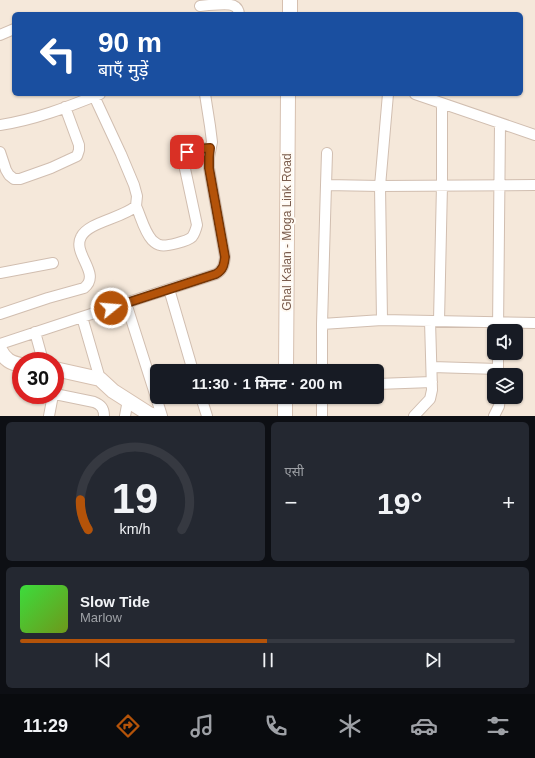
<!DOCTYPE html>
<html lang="hi">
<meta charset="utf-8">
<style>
:root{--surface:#171b24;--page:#242831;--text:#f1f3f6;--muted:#9ea1a6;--line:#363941;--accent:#b45309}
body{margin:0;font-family:Helvetica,"Noto Sans Devanagari",sans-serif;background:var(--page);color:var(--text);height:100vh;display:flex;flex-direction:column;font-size:15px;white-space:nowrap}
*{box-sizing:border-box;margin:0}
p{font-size:13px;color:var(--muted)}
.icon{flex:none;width:22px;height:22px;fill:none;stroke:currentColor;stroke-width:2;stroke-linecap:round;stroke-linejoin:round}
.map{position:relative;height:416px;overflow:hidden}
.drawer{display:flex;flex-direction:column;gap:6px;padding:6px;background:#0d0f14;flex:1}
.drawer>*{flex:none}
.top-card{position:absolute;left:12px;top:12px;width:511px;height:84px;border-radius:6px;box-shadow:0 1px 3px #0004;background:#1a4fa0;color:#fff;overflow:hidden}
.fabs{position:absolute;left:487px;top:324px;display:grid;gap:8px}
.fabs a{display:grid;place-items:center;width:36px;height:36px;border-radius:6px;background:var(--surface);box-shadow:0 1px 3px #0004;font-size:20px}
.speed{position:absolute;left:12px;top:352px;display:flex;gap:8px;font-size:20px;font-weight:700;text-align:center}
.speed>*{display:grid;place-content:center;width:52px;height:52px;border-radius:50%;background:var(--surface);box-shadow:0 1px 3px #0004;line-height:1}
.speed .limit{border:6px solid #d22;background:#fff;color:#111}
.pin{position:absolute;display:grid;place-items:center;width:34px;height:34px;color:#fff;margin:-17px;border-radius:8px;box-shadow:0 2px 6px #0006}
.me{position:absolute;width:44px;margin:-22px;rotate:73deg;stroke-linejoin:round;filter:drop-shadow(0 0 3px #0008)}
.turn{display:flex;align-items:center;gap:14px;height:84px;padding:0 20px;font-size:18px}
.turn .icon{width:52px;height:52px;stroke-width:2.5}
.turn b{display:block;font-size:28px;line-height:34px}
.big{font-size:30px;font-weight:700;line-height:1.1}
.drawer .widget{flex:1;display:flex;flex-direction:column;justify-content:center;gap:6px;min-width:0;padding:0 14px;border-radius:6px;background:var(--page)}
.drawer .dial{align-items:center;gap:0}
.dial svg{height:104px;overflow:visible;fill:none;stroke:var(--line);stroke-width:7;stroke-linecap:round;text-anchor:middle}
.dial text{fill:var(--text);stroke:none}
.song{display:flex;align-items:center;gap:12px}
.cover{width:48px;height:48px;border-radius:6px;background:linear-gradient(135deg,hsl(120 70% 55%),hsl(80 70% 35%))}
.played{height:4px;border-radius:2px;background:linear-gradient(90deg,var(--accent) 50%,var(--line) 50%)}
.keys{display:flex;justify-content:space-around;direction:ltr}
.heat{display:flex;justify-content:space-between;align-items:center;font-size:22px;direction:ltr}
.drawer .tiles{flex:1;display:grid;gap:6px;grid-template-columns:1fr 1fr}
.widget:last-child{grid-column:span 2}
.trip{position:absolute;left:150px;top:364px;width:234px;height:40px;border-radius:6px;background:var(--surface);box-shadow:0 1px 3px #0004;font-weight:700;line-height:40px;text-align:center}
.tabs{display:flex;height:64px;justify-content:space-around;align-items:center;background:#090b0e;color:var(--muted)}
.tabs .icon{width:28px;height:28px}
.tabs .current{color:var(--accent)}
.tabs b{font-size:18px;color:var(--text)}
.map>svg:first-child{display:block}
.residential{fill:#f5e8da;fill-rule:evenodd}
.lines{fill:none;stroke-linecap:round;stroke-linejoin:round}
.street-casing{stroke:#d1beb0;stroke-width:12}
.secondary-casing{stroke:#d6c0b0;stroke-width:16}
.street{stroke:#fff;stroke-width:10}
.secondary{stroke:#fff;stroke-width:14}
.route-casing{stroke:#753606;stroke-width:10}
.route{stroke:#b45309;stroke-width:7}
.labels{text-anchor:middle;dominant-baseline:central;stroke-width:4;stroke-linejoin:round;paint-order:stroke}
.street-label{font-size:12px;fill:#7a5c4d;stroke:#fffaf3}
</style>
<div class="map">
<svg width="535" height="416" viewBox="0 0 535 416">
<rect width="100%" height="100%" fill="#fdf6ec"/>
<path class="residential" d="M0 0H535V416H0ZM14 14H521V94H14ZM494 331H516V353H494ZM21 361H55V395H21ZM157 371H377V397H157ZM494 375H516V397H494Z"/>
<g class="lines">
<g class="street-casing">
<path id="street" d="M200 6C207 5 230 3 234 6 237 7 239 11 239 14
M0 35 14 29
M415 94 535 135
M0 125C34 120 68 107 100 94
M0 152 6 170 9 175 14 179H20L51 168 77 156 79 150V145L65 107
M326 185 327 153
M136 206C141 217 144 231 152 240 154 242 158 245 160 245 166 247 188 241 192 237 195 233 196 229 197 225L184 164C184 145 195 149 210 148
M0 273 53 263
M169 289 216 274C223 270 224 265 225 257L209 168V157L212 142 210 126 205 94
M126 303 162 416
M0 314 48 298 84 288C102 274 72 254 81 237 88 222 123 218 136 206L137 196 134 185 121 154 94 96
M82 317 100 379
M382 320 380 186 388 94
M439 321 442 185V104
M322 324 382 320 535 323
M498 331 500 123
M35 332 43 361
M0 344 82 317 169 289 193 371
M498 353V375
M432 367 498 369
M322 371V324L326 185 380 186 535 185
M377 384 432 382
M55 388 59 370
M55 394 94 402C101 405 104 408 104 416
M201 397 207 416
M322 397V416
M49 416 53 395
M125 416 128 400
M414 416 430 399 432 390 430 321
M494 416 499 406 500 397"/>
</g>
<g class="secondary-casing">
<path id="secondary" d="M290 14V0
M0 350C5 360 11 363 21 365
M55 369 100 379 113 391 149 414 155 416
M286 371 288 94
M285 416V397"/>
</g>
<use href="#street" class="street"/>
<use href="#secondary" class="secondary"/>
</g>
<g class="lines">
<g class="route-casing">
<path id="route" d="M111 308 216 274C223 270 224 265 225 257L209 168V157L210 148 190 149 187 152"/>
</g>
<use href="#route" class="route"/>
</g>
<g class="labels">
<g class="street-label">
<text transform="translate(287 232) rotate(-90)">Ghal Kalan - Moga Link Road</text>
</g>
</g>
</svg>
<div class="fabs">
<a><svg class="icon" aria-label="sound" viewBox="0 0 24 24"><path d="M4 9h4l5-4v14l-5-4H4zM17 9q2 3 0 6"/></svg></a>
<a><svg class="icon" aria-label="layers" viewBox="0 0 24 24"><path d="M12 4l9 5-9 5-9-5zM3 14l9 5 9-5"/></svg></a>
</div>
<div class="speed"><div class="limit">30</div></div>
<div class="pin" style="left:187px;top:152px;background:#d93025"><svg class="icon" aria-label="arrive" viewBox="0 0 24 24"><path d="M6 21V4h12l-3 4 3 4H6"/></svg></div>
<svg class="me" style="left:111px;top:308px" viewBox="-20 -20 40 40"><circle r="17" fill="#b45309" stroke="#fff" stroke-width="3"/><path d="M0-11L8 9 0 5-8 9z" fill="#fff"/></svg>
<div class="trip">11:30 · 1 मिनट · 200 m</div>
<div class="top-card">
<div class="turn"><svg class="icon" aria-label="left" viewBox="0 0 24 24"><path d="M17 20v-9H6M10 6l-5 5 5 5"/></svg><div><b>90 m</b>बाएँ मुड़ें</div></div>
</div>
</div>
<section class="drawer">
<div class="tiles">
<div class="widget dial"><svg viewBox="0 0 100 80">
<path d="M14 69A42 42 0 1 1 86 69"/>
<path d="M14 69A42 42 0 0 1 8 46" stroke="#b45309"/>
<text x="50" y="56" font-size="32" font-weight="700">19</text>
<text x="50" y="72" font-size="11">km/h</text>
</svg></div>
<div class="widget"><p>एसी</p>
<div class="heat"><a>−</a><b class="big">19°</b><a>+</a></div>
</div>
<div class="widget">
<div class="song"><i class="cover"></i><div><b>Slow Tide</b><p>Marlow</p></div></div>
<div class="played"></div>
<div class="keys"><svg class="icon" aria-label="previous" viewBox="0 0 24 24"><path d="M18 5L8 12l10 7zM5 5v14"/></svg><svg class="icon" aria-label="pause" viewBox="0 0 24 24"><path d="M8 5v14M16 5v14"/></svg><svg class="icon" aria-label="next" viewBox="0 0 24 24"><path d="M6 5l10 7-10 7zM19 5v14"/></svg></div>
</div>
</div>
</section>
<nav class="tabs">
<b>11:29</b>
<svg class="icon current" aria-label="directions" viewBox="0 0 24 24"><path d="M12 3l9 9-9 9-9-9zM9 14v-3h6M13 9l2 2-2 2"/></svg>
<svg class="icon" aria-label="music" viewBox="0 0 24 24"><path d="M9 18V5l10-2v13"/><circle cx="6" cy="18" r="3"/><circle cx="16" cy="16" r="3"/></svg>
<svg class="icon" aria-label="phone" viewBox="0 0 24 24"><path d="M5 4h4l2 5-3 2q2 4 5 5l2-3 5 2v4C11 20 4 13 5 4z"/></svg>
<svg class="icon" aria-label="climate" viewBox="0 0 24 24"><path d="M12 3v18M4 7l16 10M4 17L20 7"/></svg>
<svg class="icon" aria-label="car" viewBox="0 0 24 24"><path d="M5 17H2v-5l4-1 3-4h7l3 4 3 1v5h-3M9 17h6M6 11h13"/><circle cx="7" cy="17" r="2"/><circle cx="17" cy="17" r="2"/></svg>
<svg class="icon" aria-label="filters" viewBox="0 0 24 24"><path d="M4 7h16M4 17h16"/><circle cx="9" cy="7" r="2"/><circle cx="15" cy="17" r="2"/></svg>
</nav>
